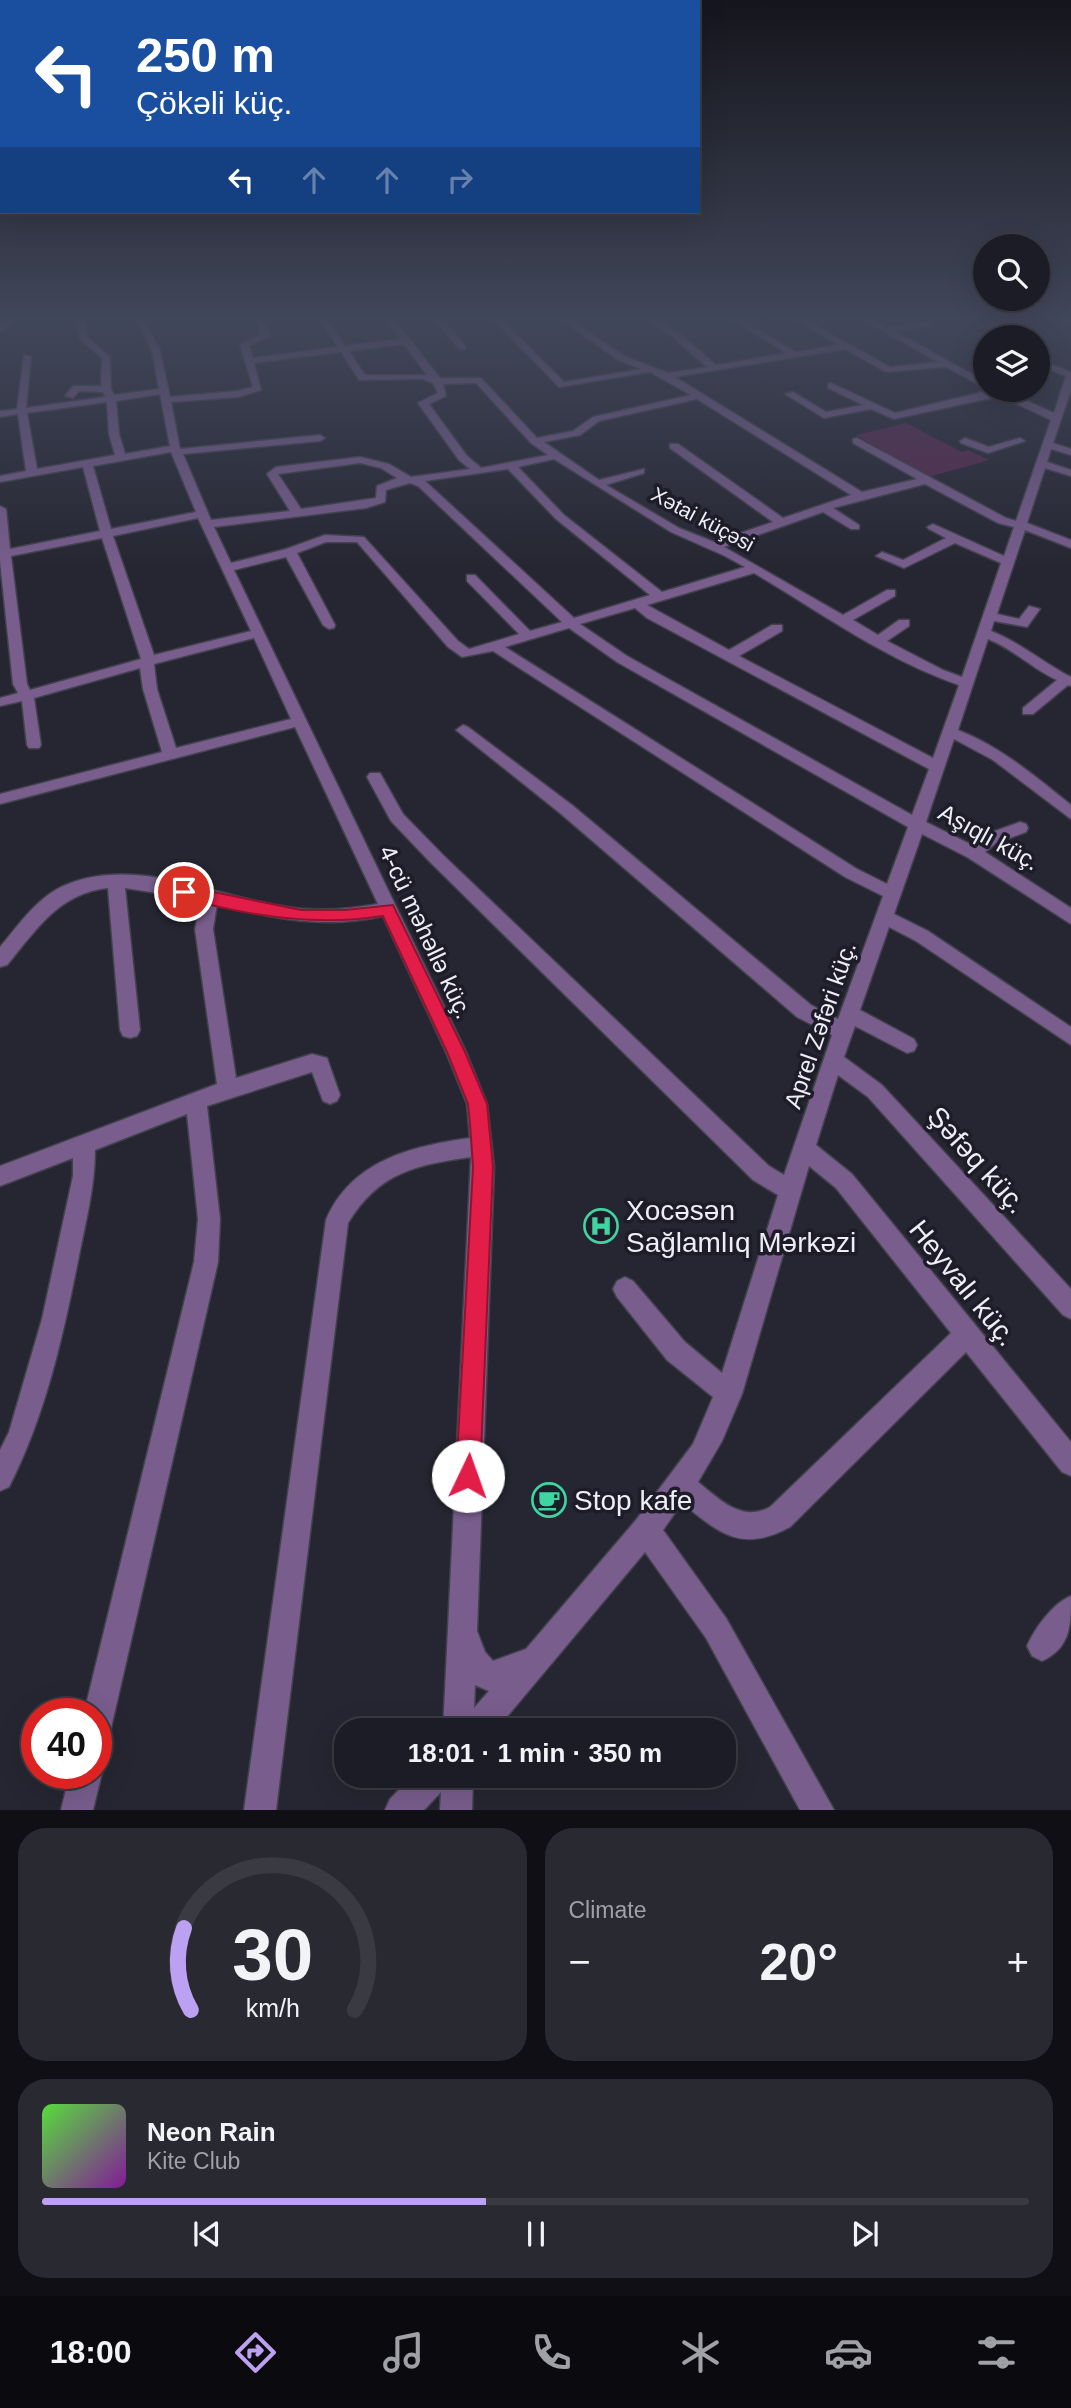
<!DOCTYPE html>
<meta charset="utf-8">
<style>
:root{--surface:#1c1c26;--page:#292932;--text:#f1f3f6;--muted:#a0a1a7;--line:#3a3a43;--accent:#bca0f2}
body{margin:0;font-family:Helvetica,sans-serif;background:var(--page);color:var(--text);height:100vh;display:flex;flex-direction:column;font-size:26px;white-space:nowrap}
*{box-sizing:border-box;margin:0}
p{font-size:23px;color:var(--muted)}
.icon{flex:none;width:38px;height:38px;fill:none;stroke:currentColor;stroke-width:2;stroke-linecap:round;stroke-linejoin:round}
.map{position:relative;height:1810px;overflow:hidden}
.panel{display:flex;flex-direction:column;gap:18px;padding:18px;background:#0f0f15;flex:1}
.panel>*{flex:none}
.hud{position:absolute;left:0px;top:0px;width:700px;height:214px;box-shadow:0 7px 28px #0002,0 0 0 2px var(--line);background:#1a4fa0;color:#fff;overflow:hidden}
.fabs{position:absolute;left:973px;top:234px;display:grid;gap:14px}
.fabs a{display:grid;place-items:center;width:77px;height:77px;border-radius:50%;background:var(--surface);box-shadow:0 7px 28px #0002,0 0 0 2px var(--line);font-size:35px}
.speed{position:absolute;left:21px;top:1698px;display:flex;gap:14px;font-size:35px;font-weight:700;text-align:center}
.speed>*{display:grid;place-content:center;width:91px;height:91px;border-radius:50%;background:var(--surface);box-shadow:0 7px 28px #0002,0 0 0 2px var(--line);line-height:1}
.speed .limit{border:10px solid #d22;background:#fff;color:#111}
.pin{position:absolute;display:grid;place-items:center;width:60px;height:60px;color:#fff;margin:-30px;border:4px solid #fff;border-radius:50%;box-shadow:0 2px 7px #0007}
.me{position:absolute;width:77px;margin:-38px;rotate:3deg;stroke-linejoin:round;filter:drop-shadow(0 0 5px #0008)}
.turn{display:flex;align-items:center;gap:24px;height:147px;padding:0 21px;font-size:32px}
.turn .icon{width:91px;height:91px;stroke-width:2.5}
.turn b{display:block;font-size:49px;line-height:60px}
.lanes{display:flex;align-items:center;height:66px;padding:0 21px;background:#0003;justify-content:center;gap:35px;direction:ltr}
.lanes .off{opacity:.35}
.big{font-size:52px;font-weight:800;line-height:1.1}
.panel .widget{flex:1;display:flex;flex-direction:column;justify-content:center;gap:10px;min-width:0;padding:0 24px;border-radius:28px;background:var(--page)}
.panel .dial{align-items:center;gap:0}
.dial svg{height:182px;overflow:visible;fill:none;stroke:var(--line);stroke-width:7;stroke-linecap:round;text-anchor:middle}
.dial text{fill:var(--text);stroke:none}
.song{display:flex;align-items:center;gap:21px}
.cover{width:84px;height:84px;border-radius:10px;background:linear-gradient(135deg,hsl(110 70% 55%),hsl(290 70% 35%))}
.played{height:7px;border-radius:4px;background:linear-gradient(90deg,var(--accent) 45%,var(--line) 45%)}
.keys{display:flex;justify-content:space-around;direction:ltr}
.heat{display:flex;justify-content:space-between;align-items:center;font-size:38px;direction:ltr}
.panel .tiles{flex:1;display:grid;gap:18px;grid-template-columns:1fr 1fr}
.widget:last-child{grid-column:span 2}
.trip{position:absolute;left:334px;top:1718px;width:402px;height:70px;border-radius:28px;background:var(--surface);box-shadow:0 7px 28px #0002,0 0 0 2px var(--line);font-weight:800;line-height:70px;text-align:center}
.tabs{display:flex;height:112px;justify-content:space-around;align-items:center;background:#0b0b0f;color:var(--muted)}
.tabs .icon{width:49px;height:49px}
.tabs .current{color:var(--accent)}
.tabs b{font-size:32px;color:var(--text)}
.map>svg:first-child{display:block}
.green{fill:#572950}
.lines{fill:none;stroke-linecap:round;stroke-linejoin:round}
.minor-casing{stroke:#42424d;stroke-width:3}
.minor{fill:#785d8d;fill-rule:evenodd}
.route{fill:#e11d48;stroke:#92132f;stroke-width:2}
.labels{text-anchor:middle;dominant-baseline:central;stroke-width:7;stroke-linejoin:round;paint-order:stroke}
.far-street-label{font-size:21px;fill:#eeeef6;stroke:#1d1c28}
.street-label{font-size:24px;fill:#eeeef6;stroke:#1d1c28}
.near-street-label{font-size:28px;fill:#eeeef6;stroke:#1d1c28}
.near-poi-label{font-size:28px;fill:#eeeef6;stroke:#1d1c28;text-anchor:start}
</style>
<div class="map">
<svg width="1071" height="1810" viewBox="0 0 1071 1810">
<rect width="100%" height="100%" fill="#262632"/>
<path class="green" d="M906 423 962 452 968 450 989 460 929 477 856 435Z"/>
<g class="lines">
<g class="minor-casing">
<path id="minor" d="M12 317H22L0 332 1 322Z
M75 317H83L88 338 110 357 111 389 114 395 159 389 152 351 135 317H143L160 351 170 397 237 391 253 387 240 345 261 334 256 317H264L270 335 249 346 253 358 338 347 318 317H326L345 346 401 339 384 317H392L440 378H481L537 438 573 431 593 417 691 395 650 372 559 387 491 317H499L564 382 641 369 618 360 558 317H567L624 356 668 373 707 367 674 338 643 317C667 317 698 350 716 365L787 353 727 317H736L796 352 838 345 791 317H800L890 367 938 362 858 317H867L887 328 931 322 934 326 894 331 985 381V388L946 367 886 372 845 349 675 377 862 492 917 479 853 443V439L857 438 1006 518 1016 521 1051 420 1000 396 894 419 871 409 824 418 785 394 793 392 826 412 863 405 828 388V384L831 383 895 413 991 390H1003L1054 413 1066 376 1038 365V359L1071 372V390L1053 443 1071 449V455L1051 449 1047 462 1071 470V476L1045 468 1027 523 1071 540V548L1025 530 997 614 1019 619 1029 606 1040 609 1027 627 994 621 991 631C1020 642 1043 663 1071 677V686L1068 685 1033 714H1023V708L1057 680C1033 669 1013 649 988 639L958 730C1001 747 1035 776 1071 805V819L993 760 954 739 926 822 972 845 984 835 1020 822 1026 824 1028 828 1026 832 996 843 985 852 1071 908V924L967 857 922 834 894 914 928 931 1071 1027V1045L916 941 889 927 860 1010 914 1039 917 1045 914 1051 907 1053 855 1026 844 1057 882 1085 1071 1289V1319L1063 1315 868 1097 838 1075 816 1145 852 1174 1071 1442V1476L1062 1472 966 1352 790 1527C742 1553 720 1534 682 1503L663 1530 726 1618 834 1810H800L706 1638 645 1552 495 1731H443L471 1157C416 1165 379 1172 348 1223L276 1810H244L326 1220C351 1161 411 1146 470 1138L467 1104 446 1052 383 916C325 929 273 919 217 904L213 929 236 1078 312 1054 327 1058 340 1095 337 1101 330 1104 323 1101 312 1072 207 1106 220 1219 218 1262 111 1728 107 1739 96 1743V1713H84L194 1262 198 1219 187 1114 95 1150C95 1186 86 1220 79 1256 63 1336 46 1414 9 1487L0 1491V1450L9 1432 42 1319 73 1176V1158L0 1186V1166L217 1084 195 929 201 900 125 888 140 1030 137 1036 130 1038 123 1036 120 1030 108 888C59 893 36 930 7 965L0 967V947C18 926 35 900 61 887 131 854 211 895 281 906 313 912 346 910 378 904L295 727 0 804V794L162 752 143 689 140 668 34 698 41 745 39 748H29L27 745 22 701 0 706V698L18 693 13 684 0 561V506L6 509 10 549 100 531 83 467 0 482V476L26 471 18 414 0 417V411L17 409 24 355 31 357 26 408 105 397 103 392 79 391 73 398 65 396 73 386H101L102 358 80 339ZM404 344 427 375H365L349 351ZM341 352 359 380 422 379 433 383 438 393 418 403 459 460 470 469 411 477 389 464 360 457 276 467 267 474 290 511 211 520 183 454 320 441 325 438 320 435 180 449 171 402 238 397 261 390 254 363ZM476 383 531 443 548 455 481 468 467 456 429 404 446 396 443 384ZM160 394 170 446 125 454 119 434 116 401ZM697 399 851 495 783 518 678 444H670V448L773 522 714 542 679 528 606 485 644 473V469L599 480 544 442 580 435 599 421ZM107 402 109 434 115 455 37 469 27 413ZM171 452 196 512 111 529 93 466ZM554 459 671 532 725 556 745 567 662 592 564 515 518 467ZM360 463 381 468 397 478 377 486 376 498 301 509 278 474ZM508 469 556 519 650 595 574 618 425 481ZM410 483 418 486 562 622 530 631 475 575H467V581L519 634 469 649 458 641 364 537 325 535 286 549 231 563 214 527 366 508 385 502 386 490ZM925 484 998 523 1014 527 1004 556 933 524 927 527 929 529 946 538 903 560 882 552 876 556 904 568 955 543 1001 563 962 677 943 670 887 641 909 626V620H899L878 635 853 620 895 596V590H887L843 615 724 547 823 512 851 529H859V525L833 508ZM198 518 251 631 154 655 113 536ZM102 538 141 659 30 690 27 684 11 556ZM326 542H357L448 647 462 657 493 651 845 877 883 896 838 1019 811 1005 572 805 468 727 463 725 456 730 560 813 797 1017 832 1035 784 1175 769 1166 443 855 403 814 380 773H370L367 777 391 821 431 863 753 1180 778 1195 722 1373 685 1342 633 1281 625 1277 617 1281 613 1289 617 1297 667 1360 713 1397 693 1444 636 1520 526 1649 493 1661 485 1652 477 1631 494 1167 487 1104 466 1052 234 570 286 557 323 625 329 629 334 628 335 625 297 553ZM754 573C820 612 886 660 959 685L933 758 739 656 782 631V625H772L729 650 647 605ZM635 608 647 618 929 769 912 815 627 656 580 624ZM569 628 617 662 908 827 887 884 857 869 505 647ZM254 638 291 719 176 748 157 689 154 664ZM809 1166 836 1188 951 1333 770 1507C742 1523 719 1499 698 1482L722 1441 742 1394ZM475 1685 489 1691 474 1708Z
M432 317H440L465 345V349H459Z
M1061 318H1071V322H1061Z
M1023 321 1026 325 982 327 978 325Z
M965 438 989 447 1020 438 1025 441 988 453 961 443 960 441Z
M1071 1596C1071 1624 1071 1648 1042 1661L1032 1656 1027 1646C1035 1628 1053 1603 1071 1596Z
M96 1762 102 1773 93 1810H61L70 1773H96Z
M412 1776H473L472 1810H440L441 1792 424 1810H385L390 1799Z"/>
</g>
<use href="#minor" class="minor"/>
</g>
<linearGradient id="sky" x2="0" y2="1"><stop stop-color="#15151c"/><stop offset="0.56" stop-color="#41475a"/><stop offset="1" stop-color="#41475a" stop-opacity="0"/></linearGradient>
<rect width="1071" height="570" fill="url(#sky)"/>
<path class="route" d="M184 886 301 910H345L393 905 465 1052 487 1104 493 1167 480 1476 477 1485 468 1488 460 1485 456 1476 473 1167 470 1124 468 1104 447 1052 383 916C314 927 245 916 178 896V888Z"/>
<defs>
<g id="hospital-ring" transform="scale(1.75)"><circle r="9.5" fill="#1d1c28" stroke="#3fd4a2" stroke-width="1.5"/><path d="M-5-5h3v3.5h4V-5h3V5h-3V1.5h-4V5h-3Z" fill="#3fd4a2"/></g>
<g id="cafe-ring" transform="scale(1.75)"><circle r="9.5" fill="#1d1c28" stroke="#3fd4a2" stroke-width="1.5"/><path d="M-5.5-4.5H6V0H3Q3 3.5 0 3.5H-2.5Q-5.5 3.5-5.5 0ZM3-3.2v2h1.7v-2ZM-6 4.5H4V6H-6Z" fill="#3fd4a2"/></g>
</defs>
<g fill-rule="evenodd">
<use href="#hospital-ring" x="601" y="1226"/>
<use href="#cafe-ring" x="549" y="1500"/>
</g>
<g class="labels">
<g class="far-street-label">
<text transform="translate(703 519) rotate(28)">Xətai küçəsi</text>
</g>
<g class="street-label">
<text transform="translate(989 837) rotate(29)">Aşıqlı küç.</text>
<text transform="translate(426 932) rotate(65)">4-cü məhəllə küç.</text>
<text transform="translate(820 1025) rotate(-71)">Aprel Zəfəri küç.</text>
</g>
<g class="near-street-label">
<text transform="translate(977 1160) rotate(48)">Şəfəq küç.</text>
<text transform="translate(963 1283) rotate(51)">Heyvalı küç.</text>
</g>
<g class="near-poi-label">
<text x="626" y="1210">Xocəsən<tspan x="626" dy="32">Sağlamlıq Mərkəzi</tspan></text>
<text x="574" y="1500">Stop kafe</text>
</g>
</g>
</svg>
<div class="fabs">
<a><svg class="icon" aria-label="search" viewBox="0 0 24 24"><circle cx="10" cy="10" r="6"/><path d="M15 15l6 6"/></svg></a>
<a><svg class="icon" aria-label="layers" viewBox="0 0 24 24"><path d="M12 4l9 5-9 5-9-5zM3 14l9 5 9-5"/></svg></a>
</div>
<div class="speed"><div class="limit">40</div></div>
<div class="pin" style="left:184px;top:892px;background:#d93025"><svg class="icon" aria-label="arrive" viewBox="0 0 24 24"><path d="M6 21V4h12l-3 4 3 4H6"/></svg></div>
<svg class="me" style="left:468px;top:1476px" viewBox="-20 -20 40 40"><circle r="19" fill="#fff"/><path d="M0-13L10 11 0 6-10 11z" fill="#e11d48"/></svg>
<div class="trip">18:01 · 1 min · 350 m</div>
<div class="hud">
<div class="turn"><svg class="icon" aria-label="left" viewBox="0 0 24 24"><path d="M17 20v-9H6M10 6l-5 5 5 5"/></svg><div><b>250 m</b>Çökəli küç.</div></div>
<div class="lanes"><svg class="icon" aria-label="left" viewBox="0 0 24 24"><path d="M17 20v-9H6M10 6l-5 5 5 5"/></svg><svg class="icon off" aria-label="ahead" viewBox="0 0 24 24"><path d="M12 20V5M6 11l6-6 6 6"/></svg><svg class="icon off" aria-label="ahead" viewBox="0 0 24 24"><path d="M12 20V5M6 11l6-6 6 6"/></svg><svg class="icon off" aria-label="right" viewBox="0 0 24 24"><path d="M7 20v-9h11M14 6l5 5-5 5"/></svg></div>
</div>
</div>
<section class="panel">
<div class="tiles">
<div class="widget dial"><svg viewBox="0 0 100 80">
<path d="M14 69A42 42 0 1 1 86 69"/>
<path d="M14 69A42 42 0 0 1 11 33" stroke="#bca0f2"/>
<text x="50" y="56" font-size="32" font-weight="700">30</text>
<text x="50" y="72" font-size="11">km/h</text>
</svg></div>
<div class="widget"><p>Climate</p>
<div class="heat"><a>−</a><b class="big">20°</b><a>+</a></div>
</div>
<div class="widget">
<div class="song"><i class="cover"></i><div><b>Neon Rain</b><p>Kite Club</p></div></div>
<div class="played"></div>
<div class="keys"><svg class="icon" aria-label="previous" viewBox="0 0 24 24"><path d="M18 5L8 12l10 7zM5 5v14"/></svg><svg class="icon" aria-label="pause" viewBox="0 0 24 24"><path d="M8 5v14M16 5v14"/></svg><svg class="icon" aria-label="next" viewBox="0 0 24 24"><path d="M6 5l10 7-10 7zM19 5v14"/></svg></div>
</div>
</div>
</section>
<nav class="tabs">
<b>18:00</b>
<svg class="icon current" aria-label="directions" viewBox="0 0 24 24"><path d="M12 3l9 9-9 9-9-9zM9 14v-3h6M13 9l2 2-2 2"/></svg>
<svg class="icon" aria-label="music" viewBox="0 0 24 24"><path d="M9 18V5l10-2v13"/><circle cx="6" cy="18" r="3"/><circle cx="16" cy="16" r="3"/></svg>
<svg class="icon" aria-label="phone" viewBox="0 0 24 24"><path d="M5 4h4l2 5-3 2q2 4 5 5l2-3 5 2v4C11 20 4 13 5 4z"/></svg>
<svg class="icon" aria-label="climate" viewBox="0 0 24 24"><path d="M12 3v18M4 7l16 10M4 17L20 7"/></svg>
<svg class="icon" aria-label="car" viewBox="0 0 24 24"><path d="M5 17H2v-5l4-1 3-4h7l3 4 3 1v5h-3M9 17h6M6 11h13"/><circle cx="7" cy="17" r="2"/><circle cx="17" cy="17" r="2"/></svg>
<svg class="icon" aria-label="filters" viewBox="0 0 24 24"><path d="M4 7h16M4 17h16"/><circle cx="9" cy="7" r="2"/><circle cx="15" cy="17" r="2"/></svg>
</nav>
